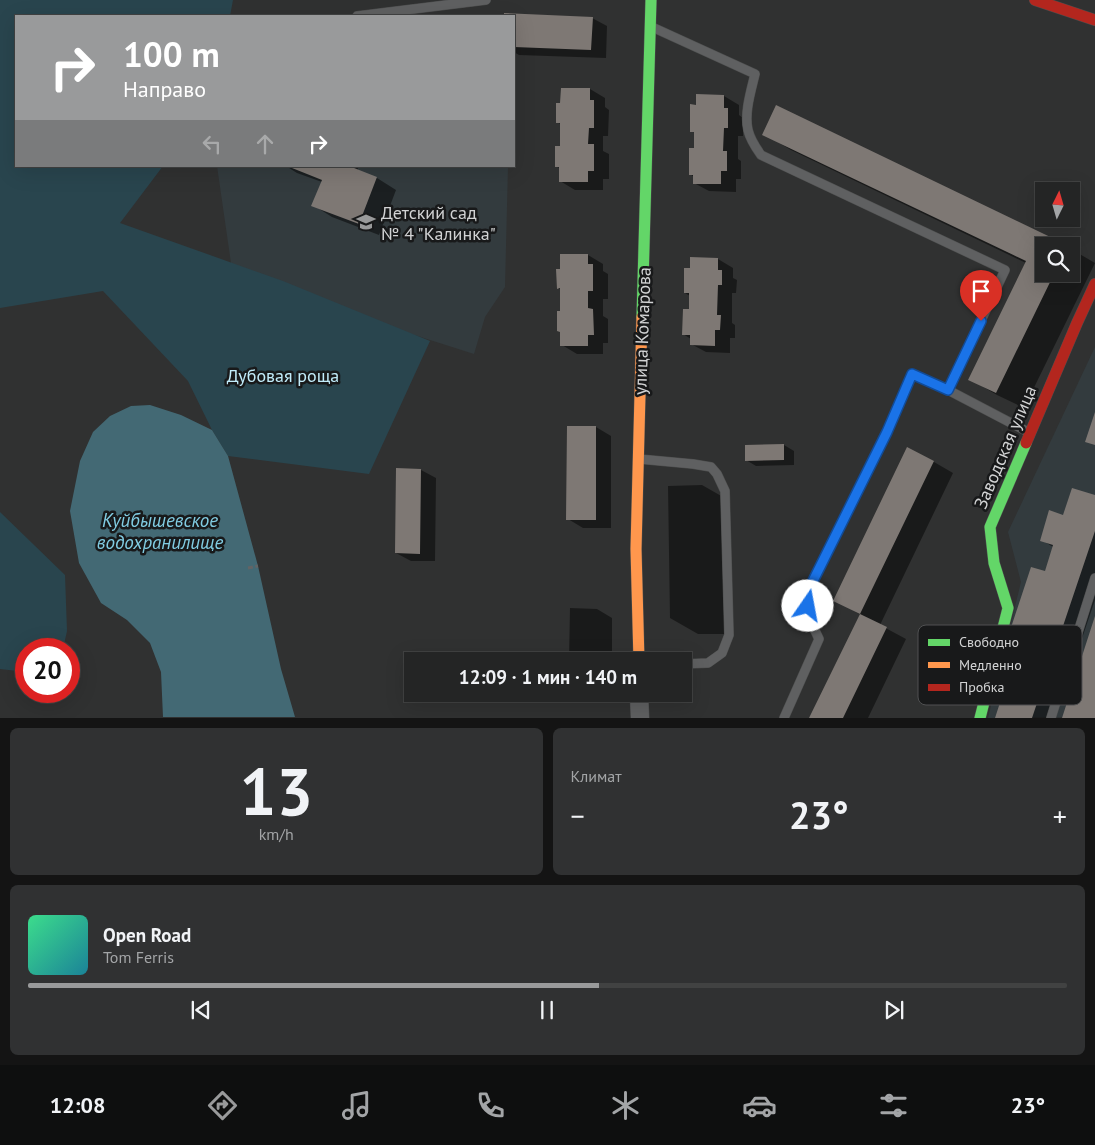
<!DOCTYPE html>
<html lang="ru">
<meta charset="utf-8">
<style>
:root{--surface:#242525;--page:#303132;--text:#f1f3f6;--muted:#a3a5a7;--line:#414242;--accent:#999a9b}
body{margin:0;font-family:"PT Sans",sans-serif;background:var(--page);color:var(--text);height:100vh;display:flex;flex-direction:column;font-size:19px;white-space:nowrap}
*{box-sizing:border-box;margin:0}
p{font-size:16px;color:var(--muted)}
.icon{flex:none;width:28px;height:28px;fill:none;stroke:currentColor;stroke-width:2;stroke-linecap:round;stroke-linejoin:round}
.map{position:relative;height:718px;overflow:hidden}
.panel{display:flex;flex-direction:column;gap:10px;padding:10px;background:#141414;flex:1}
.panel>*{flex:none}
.top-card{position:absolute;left:15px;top:15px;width:500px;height:152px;border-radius:0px;box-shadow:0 5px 20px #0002,0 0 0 1px var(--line);background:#999a9b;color:#fff;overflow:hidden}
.needle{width:32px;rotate:5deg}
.buttons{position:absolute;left:1035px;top:182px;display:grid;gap:10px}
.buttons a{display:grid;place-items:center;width:45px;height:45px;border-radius:0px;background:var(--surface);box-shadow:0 5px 20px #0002,0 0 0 1px var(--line);font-size:25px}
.speed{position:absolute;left:15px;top:638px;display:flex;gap:10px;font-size:25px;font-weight:700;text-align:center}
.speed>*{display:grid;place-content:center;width:65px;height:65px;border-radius:50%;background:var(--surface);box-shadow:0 5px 20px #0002,0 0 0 1px var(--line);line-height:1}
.speed .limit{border:8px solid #d22;background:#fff;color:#111}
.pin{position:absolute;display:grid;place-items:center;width:42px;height:42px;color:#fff;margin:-51px -21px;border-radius:50% 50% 50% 0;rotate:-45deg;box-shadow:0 0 5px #0007}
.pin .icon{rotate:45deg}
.me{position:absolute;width:55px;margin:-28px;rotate:12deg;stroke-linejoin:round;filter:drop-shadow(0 0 4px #0008)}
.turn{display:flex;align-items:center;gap:18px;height:105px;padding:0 25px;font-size:22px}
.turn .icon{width:65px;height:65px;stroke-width:2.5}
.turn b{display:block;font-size:35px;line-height:42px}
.lanes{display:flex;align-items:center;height:48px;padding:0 25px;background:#0003;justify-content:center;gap:25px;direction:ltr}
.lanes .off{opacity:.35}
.big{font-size:38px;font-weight:700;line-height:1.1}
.panel .card{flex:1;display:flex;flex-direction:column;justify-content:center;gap:8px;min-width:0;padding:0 18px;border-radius:8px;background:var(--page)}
.panel .dial{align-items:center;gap:0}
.dial b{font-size:65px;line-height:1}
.song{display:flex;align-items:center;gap:15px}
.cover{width:60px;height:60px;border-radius:8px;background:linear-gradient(135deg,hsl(150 70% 55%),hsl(190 70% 35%))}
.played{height:5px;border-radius:2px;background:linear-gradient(90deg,var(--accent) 55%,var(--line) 55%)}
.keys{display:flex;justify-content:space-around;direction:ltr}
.heat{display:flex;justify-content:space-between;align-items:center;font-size:28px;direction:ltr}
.panel .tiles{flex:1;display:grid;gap:10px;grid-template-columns:1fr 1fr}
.card:last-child{grid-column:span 2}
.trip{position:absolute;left:404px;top:652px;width:288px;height:50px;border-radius:0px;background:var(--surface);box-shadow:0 5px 20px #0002,0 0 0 1px var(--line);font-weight:700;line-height:50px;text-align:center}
.dock{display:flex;height:80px;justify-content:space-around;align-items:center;background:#0e0f0f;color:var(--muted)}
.dock .icon{width:35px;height:35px}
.dock .on{color:var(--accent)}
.dock b{font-size:22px;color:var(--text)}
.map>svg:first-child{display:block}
.built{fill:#333b3e}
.green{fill:#29454e}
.water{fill:#436974}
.shadow{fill:#0007}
.building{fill:#7e7874}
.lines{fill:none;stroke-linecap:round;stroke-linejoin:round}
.lane-casing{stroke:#4d4e4e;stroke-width:10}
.street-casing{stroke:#4d4e4e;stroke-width:19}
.fast-casing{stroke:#4d4e4e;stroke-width:12}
.slow-casing{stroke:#4d4e4e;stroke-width:12}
.jam-casing{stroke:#4d4e4e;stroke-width:12}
.path{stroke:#636465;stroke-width:3;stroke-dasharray:5 2.5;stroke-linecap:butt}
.lane{stroke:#5f6061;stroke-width:9}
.street{stroke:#5f6061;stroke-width:18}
.fast{stroke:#63d668;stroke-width:11}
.slow{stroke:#ff974d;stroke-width:11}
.jam{stroke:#b3261e;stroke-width:11}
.route-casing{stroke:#114b97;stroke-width:12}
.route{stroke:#1a73e8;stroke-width:9}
.labels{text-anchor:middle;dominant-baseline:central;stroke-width:5;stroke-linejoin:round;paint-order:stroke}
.poi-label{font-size:18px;fill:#d2d3d4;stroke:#18191a;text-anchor:start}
.street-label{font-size:18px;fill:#d2d3d4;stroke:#18191a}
.park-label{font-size:18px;fill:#c1ecfa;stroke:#18191a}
.water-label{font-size:19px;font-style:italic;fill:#81cce2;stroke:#18191a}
.key{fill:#18191a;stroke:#505152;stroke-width:1}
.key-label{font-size:14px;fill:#d2d3d4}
</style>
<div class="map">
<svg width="1095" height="718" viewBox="0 0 1095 718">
<rect width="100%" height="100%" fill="#303131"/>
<path class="built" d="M217 166H508L505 287 485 317 474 354 233 277Z
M1095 347V717L988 718 1021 582 1008 532Z"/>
<path class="green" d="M0 0H233L230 16H16V166H163L120 223 283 281 430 341 369 474 228 456 212 430 188 381 103 291 0 308Z
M0 512 65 575 67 631 63 649H26V672L0 669Z"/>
<path class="water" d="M150 405 181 415 212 430 228 456 258 566 281 669 295 717H163L161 672 150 643 127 620 101 603 79 563 70 511 80 461 93 432 110 416 131 406Z"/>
<path class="shadow" d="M505 15 592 18 607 26 606 58 519 55 514 52V16H505Z
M590 89 605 98V107L609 110 608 136H603V151L609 154V179H603V190H575L560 181 561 169 556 166 561 147 562 125 557 122Z
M697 95 724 96 739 105V115L743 118V136H738V159L741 161V179H736V192L709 191 694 183V177L690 174 695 149 696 133 691 131 697 106Z
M777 107 1067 246H1044V274H1071V249L1095 263 1024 408 997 395 970 379 1026 263 791 150 764 134Z
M286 166H359L357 171 377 178 396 190 379 235 332 217 313 205 322 182 297 173Z
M588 255 603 264V271L608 274V299H603V316L608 319V343H603V354H577L562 345 561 290 558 288Z
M718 259 733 268V278L737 280 736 293H732V323L735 325V338H730V353L706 352 691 344V339L683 334 690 310V296L685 293 691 269Z
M568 427H596L611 436V528H583L568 519Z
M784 445 794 451V465L756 466 746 460Z
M908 449 934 462 953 473 880 625 906 639 868 718H811L861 615 835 600Z
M421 470 436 478 435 561H411L396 553Z
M702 485 730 501 732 634H698L670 618 668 486Z
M1095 496V600L1055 718H996L1009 679 997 672 1045 573 1053 547 1042 540 1064 516Z
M570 608 597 609 612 618V661H569Z
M583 694H611V695L584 694Z"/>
<path class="building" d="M504 13 593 17 591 50 514 47V16H504Z
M561 88H590V100H594V128H589L588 144H594V171H588V182H559V167H555V146H560V123H556V103H560Z
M696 94 724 95V108H728V128H724L723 151H727V171H721V184H693V175H689V148H694V132H690V104L696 105Z
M776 105 1069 246H1044V274H1054L996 393 968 380 1026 261 762 135Z
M287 166H349L377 177 359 224 311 206 322 180Z
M560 254H588V264H593V291H588V308L593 309 594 335H588V346H560V332L557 331V311H560V288L557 289 556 269H560Z
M690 257 718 258V270H722V285H718L717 315H721L720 330H715V346L690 345V335H682L683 309H689V293H684V268H690Z
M1095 412V445L1085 442Z
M567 426H596V520H566Z
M784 444V460L745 461V445Z
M907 447 934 461 860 614 887 627 843 718H809L860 614 833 601Z
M396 468 421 469 420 554 395 553Z
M1072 488 1095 495V531L1032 718H995L1008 678 996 673 1031 567 1045 571 1053 545 1040 541 1049 510 1063 515Z
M1095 616V718H1062Z"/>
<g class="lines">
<g class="lane-casing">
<path id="lane" d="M357 16 486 0
M652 27 755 74C751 91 744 113 748 130 750 139 756 148 761 155L1005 270 948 390 1030 433
M639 459 693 464 711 467 717 474 725 491 729 635 722 653 708 663 682 664
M784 718 819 639 811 622 807 606 809 589 887 432 912 374 948 390
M1051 718 1095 578"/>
</g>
<g class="street-casing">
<path id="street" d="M639 694 640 718"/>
</g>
<g class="fast-casing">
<path id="fast" d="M642 317 651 0
M980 718 1008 608 994 563 990 527 1026 443"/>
</g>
<g class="slow-casing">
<path id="slow" d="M639 661 636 549 642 317"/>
</g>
<g class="jam-casing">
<path id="jam" d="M1035 0 1095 20
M1026 443 1077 323 1095 284"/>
</g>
<path class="path" d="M248 568 258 566"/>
<use href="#lane" class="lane"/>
<use href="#street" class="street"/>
<use href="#fast" class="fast"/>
<use href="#slow" class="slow"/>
<use href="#jam" class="jam"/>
</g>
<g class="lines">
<g class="route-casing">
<path id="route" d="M808 606 809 589 887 432 912 374 948 390 981 321"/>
</g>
<use href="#route" class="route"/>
</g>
<defs>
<g id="school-bare" transform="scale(1.5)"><path d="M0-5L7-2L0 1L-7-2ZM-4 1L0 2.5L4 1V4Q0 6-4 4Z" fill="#999a9b" stroke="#18191a" stroke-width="2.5" paint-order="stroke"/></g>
</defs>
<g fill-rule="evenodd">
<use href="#school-bare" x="366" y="222"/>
</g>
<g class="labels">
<g class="poi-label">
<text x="381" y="212">Детский сад<tspan x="381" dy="21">№ 4 "Калинка"</tspan></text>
</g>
<g class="street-label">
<text transform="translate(642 331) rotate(-88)">улица Комарова</text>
<text transform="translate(1005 447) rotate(-67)">Заводская улица</text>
</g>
<g class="park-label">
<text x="283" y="375">Дубовая роща</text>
</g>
<g class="water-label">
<text x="160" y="520">Куйбышевское<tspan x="160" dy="22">водохранилище</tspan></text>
</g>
</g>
<rect x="918" y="625" width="164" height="80" rx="8" class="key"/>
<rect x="928" y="639" width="22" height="7" fill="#63d668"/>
<rect x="928" y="662" width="22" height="6" fill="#ff974d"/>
<rect x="928" y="684" width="22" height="7" fill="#b3261e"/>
<g class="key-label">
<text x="959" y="647">Свободно</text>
<text x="959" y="670">Медленно</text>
<text x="959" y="692">Пробка</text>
</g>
</svg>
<div class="buttons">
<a><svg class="needle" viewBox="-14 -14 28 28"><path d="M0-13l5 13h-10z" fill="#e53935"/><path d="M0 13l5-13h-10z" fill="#a3a5a7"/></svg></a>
<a><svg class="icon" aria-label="search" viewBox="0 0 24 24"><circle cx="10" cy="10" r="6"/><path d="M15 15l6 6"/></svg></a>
</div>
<div class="speed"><div class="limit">20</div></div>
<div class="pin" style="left:981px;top:321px;background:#d93025"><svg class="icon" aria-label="arrive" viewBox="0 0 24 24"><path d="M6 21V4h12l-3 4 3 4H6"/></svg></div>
<svg class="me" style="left:808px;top:606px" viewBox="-20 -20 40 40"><circle r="19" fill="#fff"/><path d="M0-13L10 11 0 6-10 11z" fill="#1a73e8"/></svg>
<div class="trip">12:09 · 1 мин · 140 m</div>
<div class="top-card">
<div class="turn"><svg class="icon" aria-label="right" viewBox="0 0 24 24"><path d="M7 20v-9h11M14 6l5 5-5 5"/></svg><div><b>100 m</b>Направо</div></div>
<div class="lanes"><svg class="icon off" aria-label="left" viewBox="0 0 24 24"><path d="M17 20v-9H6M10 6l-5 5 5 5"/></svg><svg class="icon off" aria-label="ahead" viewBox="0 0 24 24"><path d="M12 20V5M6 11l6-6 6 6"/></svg><svg class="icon" aria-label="right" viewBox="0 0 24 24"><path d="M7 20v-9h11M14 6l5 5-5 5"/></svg></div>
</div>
</div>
<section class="panel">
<div class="tiles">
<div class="card dial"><b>13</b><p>km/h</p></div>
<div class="card"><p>Климат</p>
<div class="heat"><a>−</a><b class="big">23°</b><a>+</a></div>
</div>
<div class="card">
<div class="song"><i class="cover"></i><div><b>Open Road</b><p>Tom Ferris</p></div></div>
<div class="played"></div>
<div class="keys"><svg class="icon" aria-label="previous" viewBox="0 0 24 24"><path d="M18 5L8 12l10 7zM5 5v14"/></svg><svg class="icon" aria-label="pause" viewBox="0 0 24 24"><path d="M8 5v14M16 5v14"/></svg><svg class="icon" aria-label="next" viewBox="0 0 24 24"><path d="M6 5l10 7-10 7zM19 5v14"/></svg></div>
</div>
</div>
</section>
<nav class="dock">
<b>12:08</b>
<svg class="icon on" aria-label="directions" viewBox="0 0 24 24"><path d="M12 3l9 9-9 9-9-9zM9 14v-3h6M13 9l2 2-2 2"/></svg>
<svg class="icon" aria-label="music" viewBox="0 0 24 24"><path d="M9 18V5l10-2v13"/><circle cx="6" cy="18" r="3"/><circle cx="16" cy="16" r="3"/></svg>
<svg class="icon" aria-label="phone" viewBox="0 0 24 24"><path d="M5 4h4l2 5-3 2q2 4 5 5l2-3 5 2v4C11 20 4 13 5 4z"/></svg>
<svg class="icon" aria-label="climate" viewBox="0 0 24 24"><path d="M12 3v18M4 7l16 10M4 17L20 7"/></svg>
<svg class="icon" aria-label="car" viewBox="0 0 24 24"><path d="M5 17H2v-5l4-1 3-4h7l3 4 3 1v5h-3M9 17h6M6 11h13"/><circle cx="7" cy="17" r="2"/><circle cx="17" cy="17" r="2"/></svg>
<svg class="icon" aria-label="filters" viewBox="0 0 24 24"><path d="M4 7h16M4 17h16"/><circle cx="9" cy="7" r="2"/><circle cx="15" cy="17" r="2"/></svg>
<b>23°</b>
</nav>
